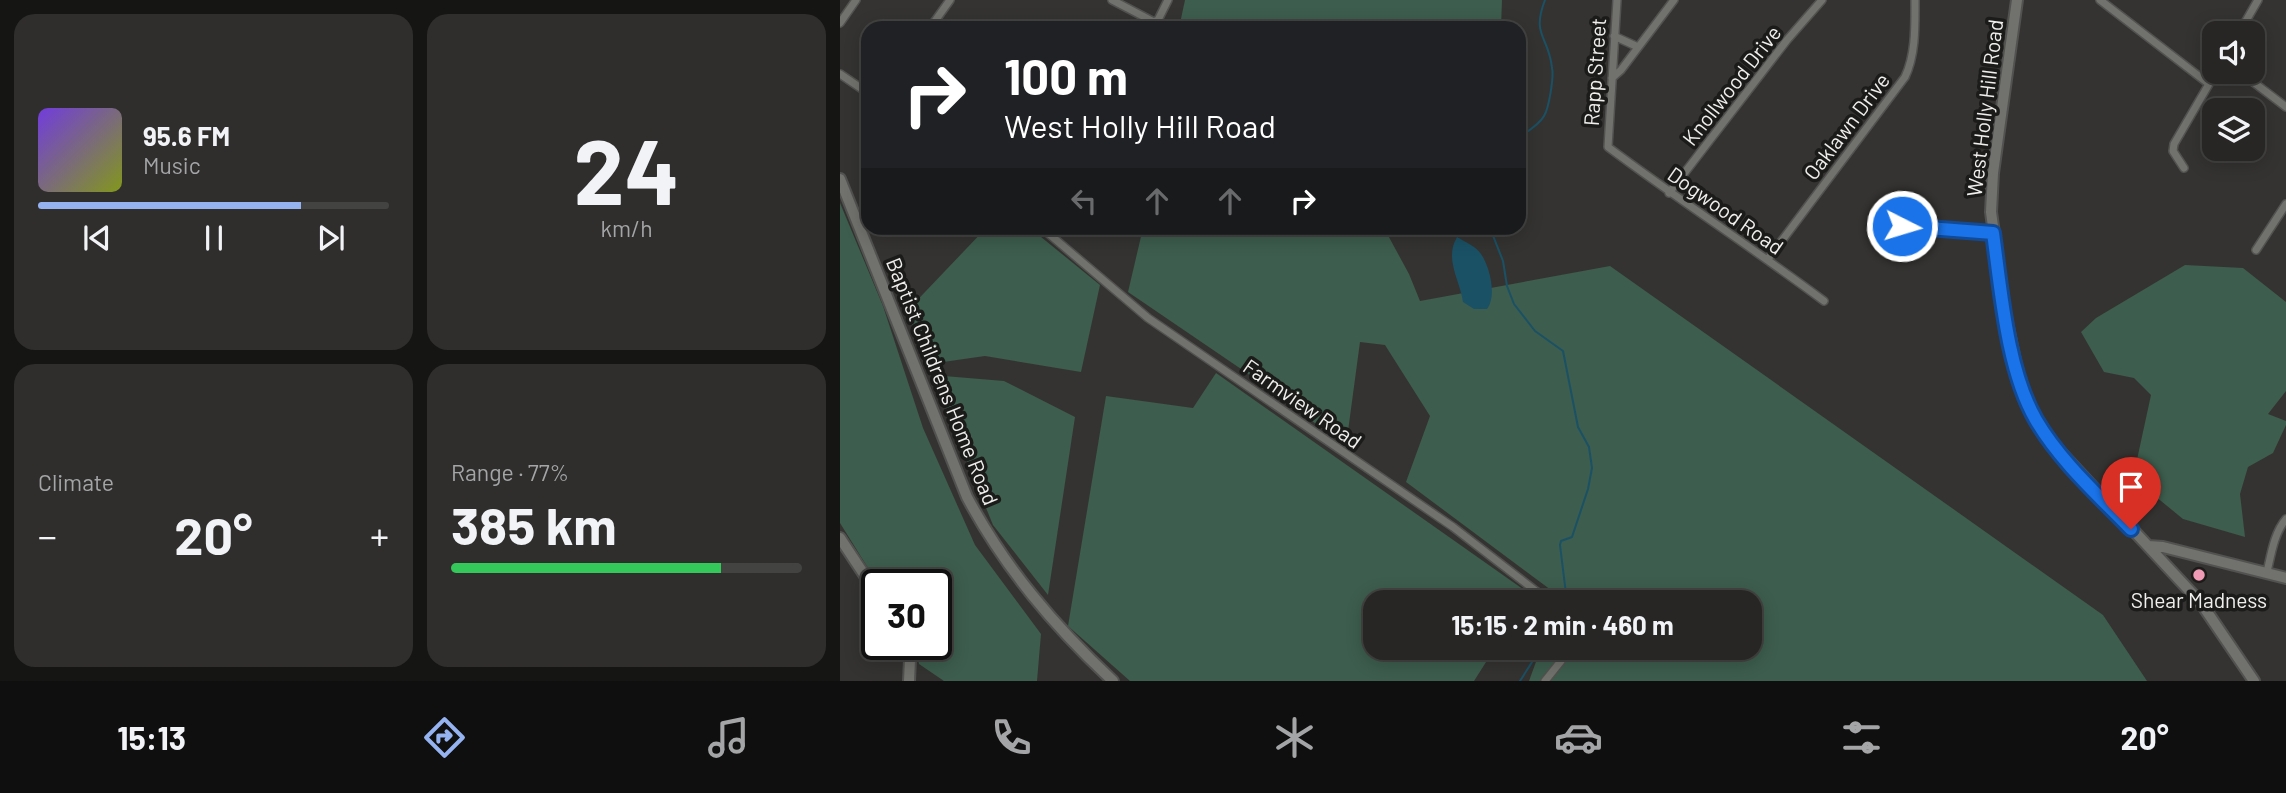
<!DOCTYPE html>
<meta charset="utf-8">
<style>
:root{--surface:#272625;--page:#2f2e2d;--text:#f1f3f6;--muted:#a4a5a7;--line:#434342;--accent:#95b2f1}
body{margin:0;font-family:Barlow,sans-serif;background:var(--page);color:var(--text);height:100vh;display:flex;flex-direction:column;font-size:26px;white-space:nowrap}
*{box-sizing:border-box;margin:0}
p{font-size:23px;color:var(--muted)}
.icon{flex:none;width:38px;height:38px;fill:none;stroke:currentColor;stroke-width:2;stroke-linecap:round;stroke-linejoin:round}
.map{position:relative;flex:1;overflow:hidden}
.details{display:flex;flex-direction:column;gap:14px;padding:14px;background:#151514;width:840px}
.details>*{flex:none}
.guide{position:absolute;left:21px;top:21px;width:665px;height:214px;border-radius:21px;box-shadow:0 4px 18px #0003,0 0 0 2px var(--line);background:#202124;color:#fff;overflow:hidden}
.controls{position:absolute;left:1362px;top:21px;display:grid;gap:14px}
.controls a{display:grid;place-items:center;width:63px;height:63px;border-radius:14px;background:var(--surface);box-shadow:0 4px 18px #0003,0 0 0 2px var(--line);font-size:35px}
.speed{position:absolute;left:21px;top:569px;display:flex;gap:14px;font-size:35px;font-weight:700;text-align:center}
.speed>*{display:grid;place-content:center;width:91px;height:91px;border-radius:50%;background:var(--surface);box-shadow:0 4px 18px #0003,0 0 0 2px var(--line);line-height:1}
.speed .limit{border:4px solid #111;border-radius:10px;background:#fff;color:#111}
.pin{position:absolute;display:grid;place-items:center;width:60px;height:60px;color:#fff;margin:-72px -30px;border-radius:50% 50% 50% 0;rotate:-45deg;box-shadow:0 0 7px #0007}
.pin .icon{rotate:45deg}
.me{position:absolute;width:77px;margin:-38px;rotate:95deg;stroke-linejoin:round;filter:drop-shadow(0 0 5px #0008)}
.turn{display:flex;align-items:center;gap:24px;height:147px;padding:0 28px;font-size:32px}
.turn .icon{width:91px;height:91px;stroke-width:2.5}
.turn b{display:block;font-size:49px;line-height:60px}
.lanes{display:flex;align-items:center;height:66px;padding:0 28px;background:#0003;justify-content:center;gap:35px;direction:ltr}
.lanes .off{opacity:.35}
.big{font-size:52px;font-weight:700;line-height:1.1}
.details .card{flex:1;display:flex;flex-direction:column;justify-content:center;gap:10px;min-width:0;padding:0 24px;border-radius:21px;background:var(--page)}
.details .dial{align-items:center;gap:0}
.dial b{font-size:91px;line-height:1}
.song{display:flex;align-items:center;gap:21px}
.cover{width:84px;height:84px;border-radius:10px;background:linear-gradient(135deg,hsl(260 70% 55%),hsl(70 70% 35%))}
.played{height:7px;border-radius:4px;background:linear-gradient(90deg,var(--accent) 75%,var(--line) 75%)}
.keys{display:flex;justify-content:space-around;direction:ltr}
.heat{display:flex;justify-content:space-between;align-items:center;font-size:38px;direction:ltr}
.charge{height:10px;border-radius:5px;background:linear-gradient(90deg,#34c759 77%,var(--line) 0)}
.details .tiles{flex:1;display:grid;gap:14px;grid-template-columns:repeat(2,1fr)}
.trip{position:absolute;left:523px;top:590px;width:399px;height:70px;border-radius:21px;background:var(--surface);box-shadow:0 4px 18px #0003,0 0 0 2px var(--line);font-weight:700;line-height:70px;text-align:center}
.tabs{display:flex;height:112px;justify-content:space-around;align-items:center;background:#100f0f;color:var(--muted)}
.tabs .icon{width:49px;height:49px}
.tabs .on{color:var(--accent)}
.tabs b{font-size:32px;color:var(--text)}
main{display:flex;flex:1;min-height:0}
.map>svg:first-child{display:block}
.green{fill:#3d5d4e}
.water{fill:#1b5165}
.lines{fill:none;stroke-linecap:round;stroke-linejoin:round}
.stream{stroke:#1b5165;stroke-width:2}
.street-casing{stroke:#525250;stroke-width:10}
.secondary-casing{stroke:#525250;stroke-width:14}
.street{stroke:#71716e;stroke-width:7}
.secondary{stroke:#71716e;stroke-width:10}
.route-casing{stroke:#114b97;stroke-width:18}
.route{stroke:#1a73e8;stroke-width:12}
.poi-dot{fill:#f09ab5;stroke:#1b1b1a;stroke-width:2.5}
.labels{text-anchor:middle;dominant-baseline:central;stroke-width:7;stroke-linejoin:round;paint-order:stroke}
.street-label{font-size:21px;fill:#f0efee;stroke:#1b1b1a}
.poi-label{font-size:21px;fill:#f0efee;stroke:#1b1b1a}
</style>
<main>
<section class="details">
<div class="tiles">
<div class="card">
<div class="song"><i class="cover"></i><div><b>95.6 FM</b><p>Music</p></div></div>
<div class="played"></div>
<div class="keys"><svg class="icon" aria-label="previous" viewBox="0 0 24 24"><path d="M18 5L8 12l10 7zM5 5v14"/></svg><svg class="icon" aria-label="pause" viewBox="0 0 24 24"><path d="M8 5v14M16 5v14"/></svg><svg class="icon" aria-label="next" viewBox="0 0 24 24"><path d="M6 5l10 7-10 7zM19 5v14"/></svg></div>
</div>
<div class="card dial"><b>24</b><p>km/h</p></div>
<div class="card"><p>Climate</p>
<div class="heat"><a>−</a><b class="big">20°</b><a>+</a></div>
</div>
<div class="card"><p>Range · 77%</p><b class="big">385 km</b><div class="charge"></div></div>
</div>
</section>
<div class="map">
<svg width="1446" height="681" viewBox="0 0 1446 681">
<rect width="100%" height="100%" fill="#343331"/>
<path class="green" d="M345 0H662L661 28H339Z
M0 203 43 306 83 428 135 545 201 634 197 681H104L79 664 75 644H96V584H38L0 523Z
M146 228H190L260 285 241 372 145 356 96 363 65 313Z
M303 228H429L456 232 454 228H544L569 274 580 301 770 266 1263 615 1307 681H689L701 648H910V602H717L719 596 566 482 590 416 545 345 520 342 506 446 404 371 288 292Z
M1345 265 1403 268 1446 302V391L1428 414 1446 421V425L1433 453 1408 467 1400 494 1405 537 1343 519 1293 478 1311 395 1294 378 1264 372 1241 332 1256 318Z
M376 373 690 594 685 602H536V648H655L634 681H290L228 626 266 396 353 408Z
M92 375 164 381 235 417 208 595 153 525Z"/>
<path class="water" d="M617 237C625 242 636 246 641 254 650 267 657 296 647 309H634L623 302C620 280 604 259 617 237Z"/>
<g class="lines">
<path class="stream" d="M679 137C687 132 699 125 704 116 709 108 714 77 712 68 709 36 691 36 705 0
M650 228 663 261 667 286 674 304 695 331 723 351 738 427 749 447 752 468 748 489 732 537 721 541 720 545 727 602
M680 681 701 648"/>
<g class="street-casing">
<path id="street" d="M272 0 314 22 318 20 328 0
M777 0 768 147C839 200 913 248 984 301
M1260 0 1369 84
M0 23 16 0
M90 28 110 0
M1399 33 1418 0
M774 36 798 47
M1400 72 1446 107
M0 74 28 93
M772 78 781 70 834 0
M1344 168 1333 151 1334 144 1376 72
M829 193 947 40 982 0
M1062 226 1153 233
M202 228 308 318 613 527 710 602
M1416 250 1446 204
M928 259 1065 77C1076 54 1075 25 1075 0
M1427 572C1431 555 1434 533 1446 519
M705 681 721 661 727 648"/>
</g>
<g class="secondary-casing">
<path id="secondary" d="M1177 0 1153 173 1151 212 1165 313 1178 375 1185 398 1196 421 1213 444 1361 603 1414 681
M0 179 127 497C165 568 214 626 273 681
M0 538 37 594
M1308 546 1323 547 1446 578
M66 644 70 659 69 681"/>
</g>
<use href="#street" class="street"/>
<use href="#secondary" class="secondary"/>
</g>
<g class="lines">
<g class="route-casing">
<path id="route" d="M1062 226 1153 233C1161 291 1167 370 1196 420 1220 461 1258 495 1291 529"/>
</g>
<use href="#route" class="route"/>
</g>
<circle class="poi-dot" cx="1359" cy="575" r="7"/>
<g class="labels">
<g class="street-label">
<text transform="translate(754 72) rotate(-86)">Rapp Street</text>
<text transform="translate(891 85) rotate(-52)">Knollwood Drive</text>
<text transform="translate(1144 108) rotate(-83)">West Holly Hill Road</text>
<text transform="translate(1006 126) rotate(-53)">Oaklawn Drive</text>
<text transform="translate(886 210) rotate(35)">Dogwood Road</text>
<text transform="translate(103 381) rotate(68)">Baptist Childrens Home Road</text>
<text transform="translate(463 403) rotate(35)">Farmview Road</text>
</g>
<g class="poi-label">
<text x="1359" y="599">Shear Madness</text>
</g>
</g>
</svg>
<div class="controls">
<a><svg class="icon" aria-label="sound" viewBox="0 0 24 24"><path d="M4 9h4l5-4v14l-5-4H4zM17 9q2 3 0 6"/></svg></a>
<a><svg class="icon" aria-label="layers" viewBox="0 0 24 24"><path d="M12 4l9 5-9 5-9-5zM3 14l9 5 9-5"/></svg></a>
</div>
<div class="speed"><div class="limit">30</div></div>
<div class="pin" style="left:1291px;top:529px;background:#d93025"><svg class="icon" aria-label="arrive" viewBox="0 0 24 24"><path d="M6 21V4h12l-3 4 3 4H6"/></svg></div>
<svg class="me" style="left:1062px;top:226px" viewBox="-20 -20 40 40"><circle r="17" fill="#1a73e8" stroke="#fff" stroke-width="3"/><path d="M0-11L8 9 0 5-8 9z" fill="#fff"/></svg>
<div class="trip">15:15 · 2 min · 460 m</div>
<div class="guide">
<div class="turn"><svg class="icon" aria-label="right" viewBox="0 0 24 24"><path d="M7 20v-9h11M14 6l5 5-5 5"/></svg><div><b>100 m</b>West Holly Hill Road</div></div>
<div class="lanes"><svg class="icon off" aria-label="left" viewBox="0 0 24 24"><path d="M17 20v-9H6M10 6l-5 5 5 5"/></svg><svg class="icon off" aria-label="ahead" viewBox="0 0 24 24"><path d="M12 20V5M6 11l6-6 6 6"/></svg><svg class="icon off" aria-label="ahead" viewBox="0 0 24 24"><path d="M12 20V5M6 11l6-6 6 6"/></svg><svg class="icon" aria-label="right" viewBox="0 0 24 24"><path d="M7 20v-9h11M14 6l5 5-5 5"/></svg></div>
</div>
</div>
</main>
<nav class="tabs">
<b>15:13</b>
<svg class="icon on" aria-label="directions" viewBox="0 0 24 24"><path d="M12 3l9 9-9 9-9-9zM9 14v-3h6M13 9l2 2-2 2"/></svg>
<svg class="icon" aria-label="music" viewBox="0 0 24 24"><path d="M9 18V5l10-2v13"/><circle cx="6" cy="18" r="3"/><circle cx="16" cy="16" r="3"/></svg>
<svg class="icon" aria-label="phone" viewBox="0 0 24 24"><path d="M5 4h4l2 5-3 2q2 4 5 5l2-3 5 2v4C11 20 4 13 5 4z"/></svg>
<svg class="icon" aria-label="climate" viewBox="0 0 24 24"><path d="M12 3v18M4 7l16 10M4 17L20 7"/></svg>
<svg class="icon" aria-label="car" viewBox="0 0 24 24"><path d="M5 17H2v-5l4-1 3-4h7l3 4 3 1v5h-3M9 17h6M6 11h13"/><circle cx="7" cy="17" r="2"/><circle cx="17" cy="17" r="2"/></svg>
<svg class="icon" aria-label="filters" viewBox="0 0 24 24"><path d="M4 7h16M4 17h16"/><circle cx="9" cy="7" r="2"/><circle cx="15" cy="17" r="2"/></svg>
<b>20°</b>
</nav>
